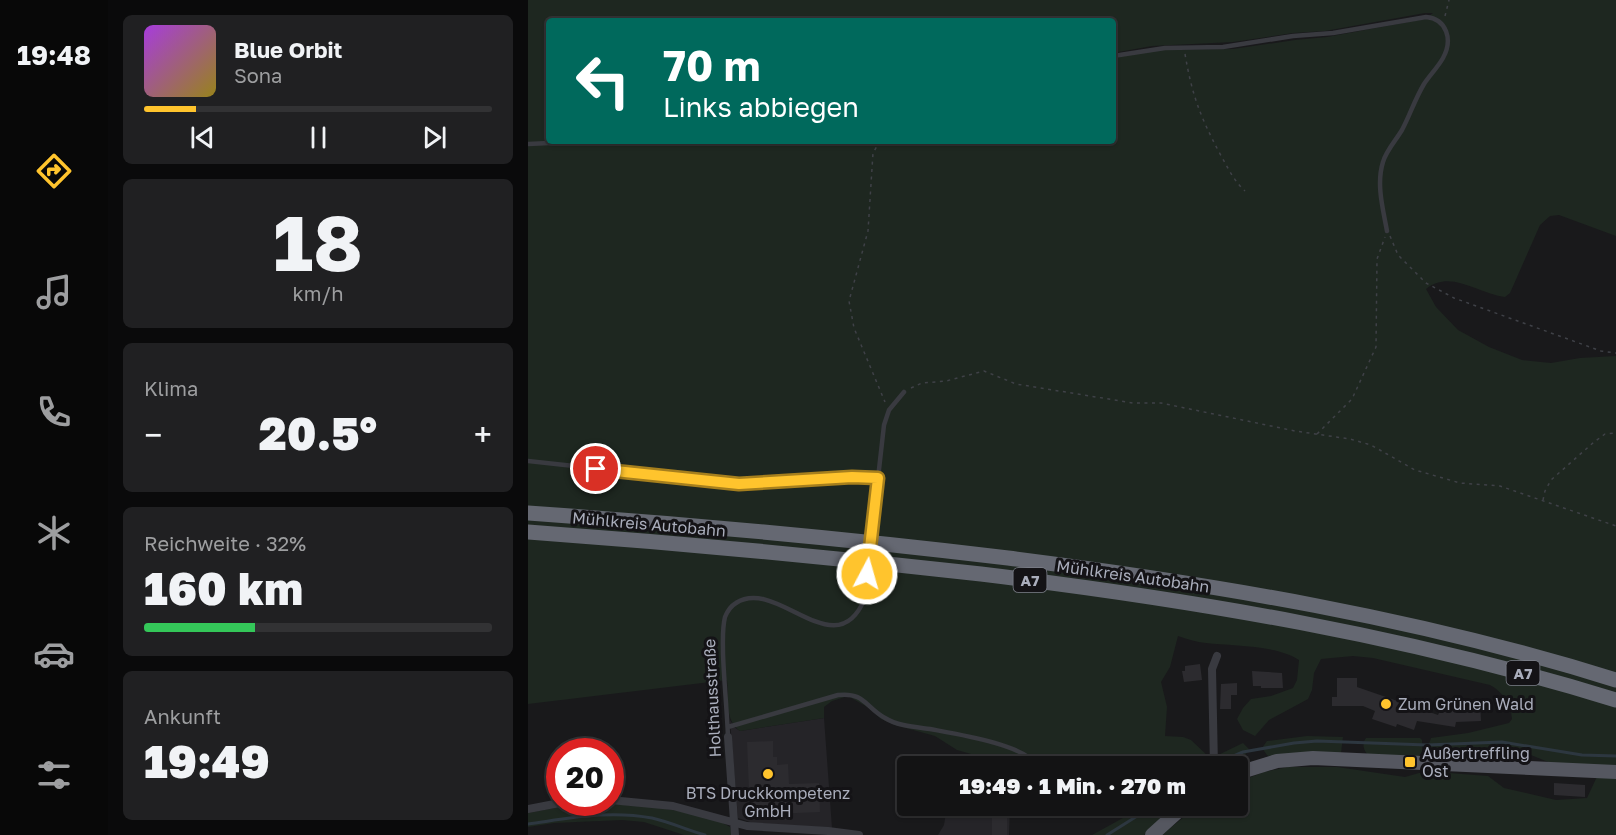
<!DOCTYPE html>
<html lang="de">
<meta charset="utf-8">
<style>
:root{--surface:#131314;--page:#202022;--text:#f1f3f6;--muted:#9d9ea0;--line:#323234;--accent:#ffc42d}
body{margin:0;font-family:"Golos Text",sans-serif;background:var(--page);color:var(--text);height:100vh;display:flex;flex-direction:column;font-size:22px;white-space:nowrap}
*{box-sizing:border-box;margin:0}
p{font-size:20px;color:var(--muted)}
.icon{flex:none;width:33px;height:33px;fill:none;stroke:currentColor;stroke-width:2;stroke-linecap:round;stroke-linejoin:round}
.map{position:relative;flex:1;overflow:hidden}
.details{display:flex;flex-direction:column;gap:15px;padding:15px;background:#0a0a0b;width:420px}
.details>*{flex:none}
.banner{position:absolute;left:18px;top:18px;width:570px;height:126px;border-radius:6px;box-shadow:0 2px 4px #0004,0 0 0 2px var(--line);background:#00695c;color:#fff;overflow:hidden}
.speed{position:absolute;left:18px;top:738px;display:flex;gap:12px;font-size:30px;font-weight:700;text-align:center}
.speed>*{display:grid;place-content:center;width:78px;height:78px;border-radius:50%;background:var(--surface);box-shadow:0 2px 4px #0004,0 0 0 2px var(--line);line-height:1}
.speed .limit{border:9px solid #d22;background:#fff;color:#111}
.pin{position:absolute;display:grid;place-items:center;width:51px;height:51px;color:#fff;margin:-26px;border:3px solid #fff;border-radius:50%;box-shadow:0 2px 6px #0007}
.me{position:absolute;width:66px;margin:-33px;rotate:6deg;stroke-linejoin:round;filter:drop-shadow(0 0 4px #0008)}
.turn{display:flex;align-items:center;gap:21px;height:126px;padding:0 18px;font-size:27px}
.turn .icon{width:78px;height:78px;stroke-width:2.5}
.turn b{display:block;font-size:42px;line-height:51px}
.big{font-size:45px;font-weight:800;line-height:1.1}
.details .card{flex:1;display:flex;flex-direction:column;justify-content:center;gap:9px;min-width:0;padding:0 21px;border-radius:9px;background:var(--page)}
.details .dial{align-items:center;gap:0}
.dial b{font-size:78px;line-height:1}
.song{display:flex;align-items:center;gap:18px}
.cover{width:72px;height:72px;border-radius:9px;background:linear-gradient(135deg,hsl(280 70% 55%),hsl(50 70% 35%))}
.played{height:6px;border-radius:3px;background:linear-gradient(90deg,var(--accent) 15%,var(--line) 15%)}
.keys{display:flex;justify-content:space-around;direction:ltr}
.heat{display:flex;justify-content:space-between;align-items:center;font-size:33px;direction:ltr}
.charge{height:9px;border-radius:4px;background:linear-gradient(90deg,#34c759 32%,var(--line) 0)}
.trip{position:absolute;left:369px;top:756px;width:351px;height:60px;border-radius:6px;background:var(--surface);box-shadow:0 2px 4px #0004,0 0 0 2px var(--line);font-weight:800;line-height:60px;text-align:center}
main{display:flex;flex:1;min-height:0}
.dock{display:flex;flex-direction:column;width:108px;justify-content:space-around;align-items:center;background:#080808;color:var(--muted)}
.dock .icon{width:42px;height:42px}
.dock .active{color:var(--accent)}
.dock b{font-size:27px;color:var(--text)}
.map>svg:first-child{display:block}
.built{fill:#252428}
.green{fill:#1e2720;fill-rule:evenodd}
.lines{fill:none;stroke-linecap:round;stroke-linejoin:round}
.stream{stroke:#2d3740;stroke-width:3}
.building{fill:#2c2b2f}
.path{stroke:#3f4147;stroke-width:1.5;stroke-dasharray:3 4.5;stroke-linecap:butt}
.lane{stroke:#393a40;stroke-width:4.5}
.street{stroke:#393a40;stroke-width:8}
.primary{stroke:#555760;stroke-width:14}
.highway{stroke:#656872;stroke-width:15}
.lane-bridge{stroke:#393a40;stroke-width:4.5}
.route-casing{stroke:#a67f1d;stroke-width:15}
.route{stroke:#ffc42d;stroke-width:10}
.poi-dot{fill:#ffc42d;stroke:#141316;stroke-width:2}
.labels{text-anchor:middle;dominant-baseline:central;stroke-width:6;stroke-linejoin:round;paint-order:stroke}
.shield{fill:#141316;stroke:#7d808a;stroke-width:1.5}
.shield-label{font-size:15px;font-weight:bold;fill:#aaaebc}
.street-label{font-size:16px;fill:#aaaebc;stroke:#141316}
.poi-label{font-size:16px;fill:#aaaebc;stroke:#141316;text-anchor:start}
</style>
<main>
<nav class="dock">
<b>19:48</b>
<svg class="icon active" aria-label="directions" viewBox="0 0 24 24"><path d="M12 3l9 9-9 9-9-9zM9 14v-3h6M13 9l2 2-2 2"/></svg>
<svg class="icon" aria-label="music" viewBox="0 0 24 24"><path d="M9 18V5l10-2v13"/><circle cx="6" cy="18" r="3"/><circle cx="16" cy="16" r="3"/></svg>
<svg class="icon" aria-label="phone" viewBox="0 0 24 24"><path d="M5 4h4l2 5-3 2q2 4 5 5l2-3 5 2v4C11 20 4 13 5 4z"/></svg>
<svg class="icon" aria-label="climate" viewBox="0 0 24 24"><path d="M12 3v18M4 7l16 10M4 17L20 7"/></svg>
<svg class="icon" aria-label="car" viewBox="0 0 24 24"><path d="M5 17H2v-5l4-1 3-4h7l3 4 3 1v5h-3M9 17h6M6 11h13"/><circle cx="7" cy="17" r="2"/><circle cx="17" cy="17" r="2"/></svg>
<svg class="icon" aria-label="filters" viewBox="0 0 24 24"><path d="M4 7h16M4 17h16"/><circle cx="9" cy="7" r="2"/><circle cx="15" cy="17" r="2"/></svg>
</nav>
<section class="details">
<div class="card">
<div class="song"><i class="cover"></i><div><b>Blue Orbit</b><p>Sona</p></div></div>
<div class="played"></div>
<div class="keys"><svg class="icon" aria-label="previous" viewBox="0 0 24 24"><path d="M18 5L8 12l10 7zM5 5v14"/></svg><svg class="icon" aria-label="pause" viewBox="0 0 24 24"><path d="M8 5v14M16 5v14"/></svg><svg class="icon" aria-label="next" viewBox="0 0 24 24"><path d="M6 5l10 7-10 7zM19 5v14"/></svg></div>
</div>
<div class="card dial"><b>18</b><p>km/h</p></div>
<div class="card"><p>Klima</p>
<div class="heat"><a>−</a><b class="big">20.5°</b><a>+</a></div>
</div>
<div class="card"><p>Reichweite · 32%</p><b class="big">160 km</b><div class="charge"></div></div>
<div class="card"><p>Ankunft</p><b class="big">19:49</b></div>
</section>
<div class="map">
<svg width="1088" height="835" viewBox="0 0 1088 835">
<rect width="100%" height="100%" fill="#19191b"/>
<path class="built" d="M296 718 304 828 225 823 210 818 202 720 206 727 212 731Z
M419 806H482L481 835H410L416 825Z"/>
<path class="green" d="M0 0H1088V236L1031 215 1022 216 1012 225 982 293 977 297C950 294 923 269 898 289L908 307 930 330 961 347 994 360 1023 363 1052 358 1088 356V835H634L669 806H710V782L736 772 760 767H809L877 777 891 773 908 772 960 776 976 788 1028 800 1059 798 1073 768C1059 767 1043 768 1029 765 1012 760 997 750 978 750L974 758C949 754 926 751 901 757L900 747 903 738 940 733 981 723 984 719C983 704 975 692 962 685L845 658 825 656 793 659 786 673 784 690 780 699 741 720 727 736 715 730 709 719 715 708 723 699 743 696 765 688 769 680 771 660C749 645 704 646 678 643 668 642 659 639 650 636L642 667 633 682 639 707 637 736 655 737 663 740 682 758V766H485L429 750 407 736 367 725 353 719 341 708 320 696 304 701 296 707V718L212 731C196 720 201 697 199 680L0 704ZM897 13H905L897 19 799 37 767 40 705 49 630 50 585 58V141H21V21H585V53L624 46 705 42 765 33 797 31Z
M779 736 815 737 813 753 744 758 739 755 734 748 739 741Z
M838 738H892L894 740V752L890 757 839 754C835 749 834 743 838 738Z
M715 743 721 749 710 766H689L688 756Z
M65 804C99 804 175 809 202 827L204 835H156L116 822 94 820 26 823 0 827V813L43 805Z
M599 806H648L616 835H564L604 813Z"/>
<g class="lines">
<path class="stream" d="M689 763 715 752 766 743 789 741 899 745 974 742 1054 755 1088 756
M0 824C43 818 81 810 124 818 142 822 159 830 177 835
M579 835 625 806"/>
</g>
<path class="building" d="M672 664 674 680 656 682 654 671H657V666Z
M724 671 754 673 755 688H733V686H725Z
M809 678H829V687L910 715 914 706H917L918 700 932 703 952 702 953 721 928 722 927 727 889 721 886 730 869 724 868 727 844 719 847 711 835 706H804V697H809Z
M709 683V695H703V709H692L693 684Z
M245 741V757H249V765L260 764 261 784 291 783 292 812 222 815 219 742Z
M1026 783 1057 785V797L1026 795Z
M464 806H479V835H464Z
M498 806H528L527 814 498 810Z"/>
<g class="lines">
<path class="path" d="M917 16 921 0
M657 54C664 95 672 116 691 152 699 166 705 180 717 191
M352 141 345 153 340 231 321 301 326 328 357 402
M862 236 870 255 898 283 926 298 1073 351 1088 353
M383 388 394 383 418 381 456 371 488 384 605 403H633L767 431 822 439 843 445 887 470 932 483 972 486 1088 526
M789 434 824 399 848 347 849 259 857 237
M1015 500 1017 491 1023 480 1066 442 1077 434 1088 433"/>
<path class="lane" d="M585 56 637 48 695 47 765 36 805 33 898 17C919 19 925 40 915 58 910 67 902 75 896 84 887 99 882 115 874 130 868 140 858 151 855 162 848 184 855 209 859 231
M0 144 65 141
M0 461 211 484 324 477 350 478
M347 505 356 425 361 410 376 392
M200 727 310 695C337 692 337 707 357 718 370 726 387 727 402 729 423 733 501 745 508 766
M200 737C199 710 196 682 195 654 195 642 194 629 197 617 199 612 203 606 208 603 249 576 308 669 337 598"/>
<path class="street" d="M200 737 207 835
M686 766 684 669 689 656
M82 800 145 806 219 826 300 831 331 835
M0 809 37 802"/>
<path class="primary" d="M710 773 749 761 785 758 1088 772
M624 835 656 806"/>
<path class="highway" d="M0 513C160 524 321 539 480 558 686 584 890 618 1088 680
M0 532C151 543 302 557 453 574 668 600 880 636 1088 700"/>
<path class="lane-bridge" d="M337 598 347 505"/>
</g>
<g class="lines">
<g class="route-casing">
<path id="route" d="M68 469 211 484 324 477 350 478 339 574"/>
</g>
<use href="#route" class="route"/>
</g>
<g class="poi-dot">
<circle cx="858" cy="704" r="6"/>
<rect x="876" y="756" width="12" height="12" rx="3"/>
<circle cx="240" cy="774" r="6"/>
</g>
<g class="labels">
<g class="shield">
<rect x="485.5" y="568" width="33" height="24" rx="4.5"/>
<rect x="978.5" y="661" width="33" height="24" rx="4.5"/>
</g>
<g class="shield-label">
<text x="502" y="580">A7</text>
<text x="995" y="673">A7</text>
</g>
<g class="street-label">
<text transform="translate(121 524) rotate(5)">Mühlkreis Autobahn</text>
<text transform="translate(605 576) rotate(8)">Mühlkreis Autobahn</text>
<text transform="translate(184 698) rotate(-93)">Holthausstraße</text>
</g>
<g class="poi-label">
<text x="870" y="704">Zum Grünen Wald</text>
<text x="894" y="753">Außertreffling<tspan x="894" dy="18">Ost</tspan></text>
<text x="240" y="793" text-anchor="middle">BTS Druckkompetenz<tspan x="240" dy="18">GmbH</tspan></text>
</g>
</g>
</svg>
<div class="speed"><div class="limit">20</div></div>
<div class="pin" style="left:68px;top:469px;background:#d93025"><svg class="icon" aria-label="arrive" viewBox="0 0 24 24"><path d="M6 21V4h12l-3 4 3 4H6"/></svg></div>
<svg class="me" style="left:339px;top:574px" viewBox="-20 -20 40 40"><circle r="17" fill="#ffc42d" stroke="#fff" stroke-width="3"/><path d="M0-11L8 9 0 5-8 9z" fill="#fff"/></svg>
<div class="trip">19:49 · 1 Min. · 270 m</div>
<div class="banner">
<div class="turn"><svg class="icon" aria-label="left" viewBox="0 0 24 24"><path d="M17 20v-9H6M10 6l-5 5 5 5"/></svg><div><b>70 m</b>Links abbiegen</div></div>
</div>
</div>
</main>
